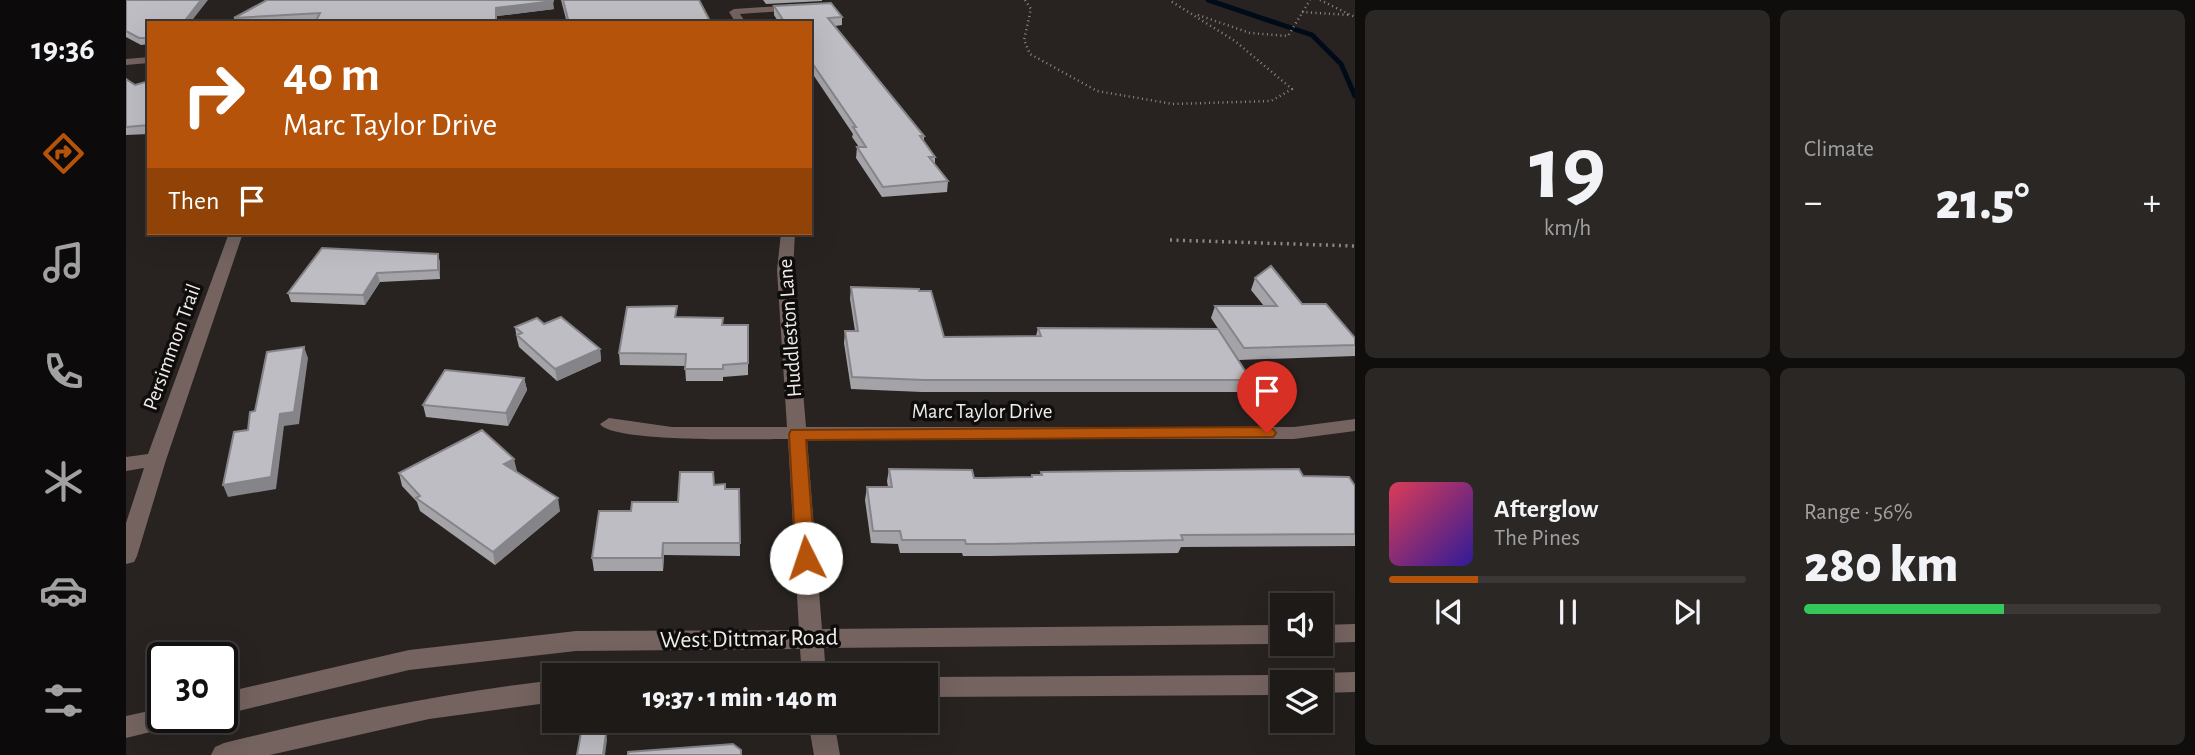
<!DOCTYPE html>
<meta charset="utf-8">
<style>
:root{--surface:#1e1a18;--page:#2b2725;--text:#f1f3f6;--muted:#a1a1a2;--line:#3c3837;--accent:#b45309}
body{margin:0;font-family:"Alegreya Sans",sans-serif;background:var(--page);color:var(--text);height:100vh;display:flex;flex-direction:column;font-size:26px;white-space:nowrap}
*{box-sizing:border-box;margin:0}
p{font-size:23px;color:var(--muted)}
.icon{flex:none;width:38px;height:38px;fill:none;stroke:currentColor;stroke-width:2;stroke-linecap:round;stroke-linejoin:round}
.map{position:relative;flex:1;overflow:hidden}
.sheet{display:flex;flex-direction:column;gap:10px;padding:10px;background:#100e0d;width:840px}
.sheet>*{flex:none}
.hud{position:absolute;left:21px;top:21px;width:665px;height:214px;border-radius:0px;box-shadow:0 7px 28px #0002,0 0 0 2px var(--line);background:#b45309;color:#fff;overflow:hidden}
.controls{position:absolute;left:1144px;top:593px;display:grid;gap:14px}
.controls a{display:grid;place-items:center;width:63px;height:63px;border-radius:0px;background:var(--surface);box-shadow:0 7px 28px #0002,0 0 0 2px var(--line);font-size:35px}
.speed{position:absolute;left:21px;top:642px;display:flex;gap:14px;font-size:35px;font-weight:700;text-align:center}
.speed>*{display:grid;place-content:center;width:91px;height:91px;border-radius:50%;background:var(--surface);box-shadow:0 7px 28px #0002,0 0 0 2px var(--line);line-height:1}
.speed .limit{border:4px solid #111;border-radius:10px;background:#fff;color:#111}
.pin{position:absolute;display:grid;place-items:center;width:60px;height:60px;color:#fff;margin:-72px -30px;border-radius:50% 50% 50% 0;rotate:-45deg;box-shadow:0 0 7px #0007}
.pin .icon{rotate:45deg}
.me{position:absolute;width:77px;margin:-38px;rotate:356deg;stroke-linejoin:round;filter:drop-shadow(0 0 5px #0008)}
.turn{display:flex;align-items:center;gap:24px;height:147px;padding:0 21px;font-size:32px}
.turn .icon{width:91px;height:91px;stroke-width:2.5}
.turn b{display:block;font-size:49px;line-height:60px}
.then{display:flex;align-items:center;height:66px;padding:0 21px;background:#0003;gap:14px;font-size:26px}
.big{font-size:52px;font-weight:800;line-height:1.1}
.sheet .card{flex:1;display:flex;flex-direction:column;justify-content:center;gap:10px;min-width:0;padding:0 24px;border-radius:10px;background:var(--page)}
.sheet .dial{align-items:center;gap:0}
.dial b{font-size:91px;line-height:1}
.song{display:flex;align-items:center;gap:21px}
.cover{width:84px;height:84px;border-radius:10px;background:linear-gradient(135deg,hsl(350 70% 55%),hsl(250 70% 35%))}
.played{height:7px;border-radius:4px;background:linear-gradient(90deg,var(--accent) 25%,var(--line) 25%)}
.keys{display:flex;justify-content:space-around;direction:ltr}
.heat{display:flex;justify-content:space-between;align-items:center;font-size:38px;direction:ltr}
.charge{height:10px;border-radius:5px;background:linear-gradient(90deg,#34c759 56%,var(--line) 0)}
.sheet .tiles{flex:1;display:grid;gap:10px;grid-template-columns:repeat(2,1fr)}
.trip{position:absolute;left:416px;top:663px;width:396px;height:70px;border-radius:0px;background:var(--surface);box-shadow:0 7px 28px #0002,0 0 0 2px var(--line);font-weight:800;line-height:70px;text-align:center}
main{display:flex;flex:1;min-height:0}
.tab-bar{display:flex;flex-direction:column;width:126px;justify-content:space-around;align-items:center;background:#0c0a0a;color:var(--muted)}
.tab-bar .icon{width:49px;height:49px}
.tab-bar .current{color:var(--accent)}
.tab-bar b{font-size:32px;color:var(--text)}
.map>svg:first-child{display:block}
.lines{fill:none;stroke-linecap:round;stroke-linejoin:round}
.stream{stroke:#000b19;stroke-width:5}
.path-far1{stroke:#8c8885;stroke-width:2.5;stroke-dasharray:1 3.5;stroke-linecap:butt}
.path{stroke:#8c8885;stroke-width:3.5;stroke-dasharray:2 4.5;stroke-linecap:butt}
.minor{fill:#74635f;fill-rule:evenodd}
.wall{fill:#a3a3a8}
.shaded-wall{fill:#858488}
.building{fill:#bebdc3;stroke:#858488;stroke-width:2}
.route{fill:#b45309;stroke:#753606;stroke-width:2}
.labels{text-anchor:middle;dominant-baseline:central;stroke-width:7;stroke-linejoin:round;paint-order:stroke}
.street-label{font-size:21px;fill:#efecea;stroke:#0f0d0c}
.near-street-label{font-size:24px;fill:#efecea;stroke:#0f0d0c}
</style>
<main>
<nav class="tab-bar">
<b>19:36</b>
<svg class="icon current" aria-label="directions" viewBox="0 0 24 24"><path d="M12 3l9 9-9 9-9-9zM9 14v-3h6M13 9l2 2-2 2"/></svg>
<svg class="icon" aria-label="music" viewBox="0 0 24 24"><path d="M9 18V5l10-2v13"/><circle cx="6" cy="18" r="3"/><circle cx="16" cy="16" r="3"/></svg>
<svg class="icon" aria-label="phone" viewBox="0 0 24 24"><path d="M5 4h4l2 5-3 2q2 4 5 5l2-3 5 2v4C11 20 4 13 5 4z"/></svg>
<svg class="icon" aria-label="climate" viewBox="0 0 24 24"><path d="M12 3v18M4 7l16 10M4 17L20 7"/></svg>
<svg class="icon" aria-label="car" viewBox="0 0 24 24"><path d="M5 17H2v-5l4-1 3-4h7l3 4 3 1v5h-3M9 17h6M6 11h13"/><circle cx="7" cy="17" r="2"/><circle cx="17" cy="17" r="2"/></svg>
<svg class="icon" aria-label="filters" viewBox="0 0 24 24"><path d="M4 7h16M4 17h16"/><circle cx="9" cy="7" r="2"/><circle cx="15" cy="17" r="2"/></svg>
</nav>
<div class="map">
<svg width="1229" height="755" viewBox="0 0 1229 755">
<rect width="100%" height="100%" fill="#282320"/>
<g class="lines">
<path class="stream" d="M1082 0 1186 35 1215 64 1229 96"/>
<path class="path-far1" d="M899 0 905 9 898 40 904 54 971 91 1047 104 1145 101 1166 89 1109 41 1043 0
M1194 0 1229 17
M1176 12 1223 15
M1072 15 1124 33 1162 36 1184 0"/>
<path class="path" d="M1044 240 1229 246"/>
<path class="minor" d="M670 5 673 6V10L614 14 620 23H610L603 12 608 9Z
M23 57V63L0 65V59Z
M103 233H117L40 460 11 556 8 562 0 564V523L18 468 0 471V457L22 454Z
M655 233H669L667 270 680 427H1168L1229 419V431L1168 439H681L696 629 1157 625 1159 644 698 648 700 676H676L674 649 450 651 283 670 96 715V693L283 650 450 631 673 630 662 439C633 439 487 443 474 424L483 418 546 427H661L651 270Z
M1229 624V642L1195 643V625Z
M1229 672V692L1195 693V682H1183L1186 676 1195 673Z
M1157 675 1166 678 1168 682H1157V695L800 697V677Z
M429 680V702L303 719 144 755H85L89 747 98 743C207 716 317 693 429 680Z
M37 708V718H52L49 726 0 738V716Z
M682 721H708L714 755H688Z"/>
</g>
<path class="wall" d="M0 0 23 23V44L15 45 0 37Z
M141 0 428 9 371 16V23H189L190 21 164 23H109L108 18Z
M435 0H488L585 23H441Z
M637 0H696V1L640 4Z
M648 6 716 17V25L709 26 798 136V141L809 157V164L822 181 821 192 756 197 730 158 731 147H733L726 137 727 134 684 70V23H653L648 15Z
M0 79 9 85 23 81V134L0 135Z
M312 254 314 263V279L254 282 239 305 165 302 162 293Z
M1129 278 1176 304 1229 338V356L1113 360 1085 318 1089 306H1138L1125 290Z
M725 287 793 291 818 337 910 336 912 328 1125 380 1120 392H796L725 389 718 343 719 331H729L724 299Z
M551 317 597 325H622V375L597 377V381H560L559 366 494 365 493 353Z
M418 324 474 349 475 361 431 381 393 347 391 339 389 327Z
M398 378 401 390 382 426 300 417 297 405Z
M763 469 858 478 905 477 906 475H914L915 472 1177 476 1229 486V546L1055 547 1052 553 864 556H837L836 553H774L772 544 745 543 739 500 741 487H762L761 481Z
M391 471 390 472 434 511 369 565 294 511 291 502 276 486 273 473Z
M588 485 599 489H613L614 556 538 555 537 571H468L466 558 505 511 552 502Z"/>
<path class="shaded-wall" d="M75 0H82L64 23H57Z
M427 0 428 9 371 16V23H370V8Z
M312 254 314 263V279L312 270Z
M251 273 254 282 239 305 237 295Z
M178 347 182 358 173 424 158 426 150 489 102 497 97 485Z
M474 349 475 361 431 381 429 369Z
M398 378 401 390 382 426 380 413Z
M388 459 391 471 380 477 378 464Z
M432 498 434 511 369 565 367 552Z
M537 543 538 555 537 571 536 558Z
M480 734 481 740 479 755H477Z"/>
<path class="building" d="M0 0H75L57 23H23V38H13L0 31Z
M141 0H427V1L370 8V23H286L285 21V23H239V21L189 23 194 13 108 18Z
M437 0H573L585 23H443Z
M705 3 716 17 702 18 798 136H794L809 157H803L822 181 757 187 731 147H740L727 127H730L684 60V23H659L648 6Z
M0 79 9 85 23 81V125L0 127Z
M196 248 312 254V270L251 273 237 295 162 293Z
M1145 266 1176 304H1200L1229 338V345L1118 348 1089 306H1151L1129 278Z
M725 287 793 289V291H805L818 337 915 336 912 328 1092 329 1125 380H798L726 377 719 331H732Z
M551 306 549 317 597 318 596 325H622V363L597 365V369H559L560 354 493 353 501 307Z
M435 317 474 349 429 369 391 335 396 333 389 327 411 318 418 324Z
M178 347 168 412 154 414 145 477 97 485 108 432 122 430 124 412 129 411 141 352Z
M319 370 398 378 380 413 297 405Z
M356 430 388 459 378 464 432 498 367 552 290 498 294 496 273 473Z
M763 469 846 470 848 478H858L906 477V475H916L915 472 1173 469 1177 476 1223 477 1229 486V534L1055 535 1057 540 867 544H840L839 540H776L774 531H747L741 487H766Z
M554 472H587L588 485 599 484V489H613L614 543H537L536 558H466L473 511H505L506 502H552Z
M455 733 480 734 477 755H451Z
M607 744 615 750V755H502V752Z"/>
<path class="route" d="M1141 427 1147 429 1150 433 1147 437 680 440 689 558 686 563 680 565 673 563 670 558 663 434 665 430Z"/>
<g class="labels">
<g class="street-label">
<text transform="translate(664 328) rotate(-94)">Huddleston Lane</text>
<text transform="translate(46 347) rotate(-70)">Persimmon Trail</text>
<text x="856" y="411">Marc Taylor Drive</text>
</g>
<g class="near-street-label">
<text transform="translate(623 639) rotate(-1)">West Dittmar Road</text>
</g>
</g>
</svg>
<div class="controls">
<a><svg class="icon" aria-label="sound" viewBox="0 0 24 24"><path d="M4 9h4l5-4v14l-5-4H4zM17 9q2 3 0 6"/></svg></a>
<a><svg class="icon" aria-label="layers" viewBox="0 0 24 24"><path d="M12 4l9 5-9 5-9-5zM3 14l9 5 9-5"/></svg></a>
</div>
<div class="speed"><div class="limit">30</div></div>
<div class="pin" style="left:1141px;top:433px;background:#d93025"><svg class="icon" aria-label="arrive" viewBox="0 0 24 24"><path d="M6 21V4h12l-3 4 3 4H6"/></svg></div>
<svg class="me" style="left:680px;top:558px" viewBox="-20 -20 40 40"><circle r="19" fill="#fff"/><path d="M0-13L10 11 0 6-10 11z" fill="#b45309"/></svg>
<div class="trip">19:37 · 1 min · 140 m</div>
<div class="hud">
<div class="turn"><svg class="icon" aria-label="right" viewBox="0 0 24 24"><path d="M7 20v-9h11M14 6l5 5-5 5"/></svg><div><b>40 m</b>Marc Taylor Drive</div></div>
<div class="then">Then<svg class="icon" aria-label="arrive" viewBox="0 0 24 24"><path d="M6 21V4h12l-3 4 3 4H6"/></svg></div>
</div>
</div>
<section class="sheet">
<div class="tiles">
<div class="card dial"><b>19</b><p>km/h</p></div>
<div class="card"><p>Climate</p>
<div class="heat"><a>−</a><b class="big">21.5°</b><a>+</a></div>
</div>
<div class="card">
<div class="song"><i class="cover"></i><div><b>Afterglow</b><p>The Pines</p></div></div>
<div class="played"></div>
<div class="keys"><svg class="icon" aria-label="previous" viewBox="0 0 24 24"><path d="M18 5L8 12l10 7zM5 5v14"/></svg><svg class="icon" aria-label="pause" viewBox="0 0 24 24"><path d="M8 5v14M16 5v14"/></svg><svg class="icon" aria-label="next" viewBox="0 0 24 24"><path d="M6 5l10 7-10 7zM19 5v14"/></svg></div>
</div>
<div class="card"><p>Range · 56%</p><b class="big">280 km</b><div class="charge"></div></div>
</div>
</section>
</main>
